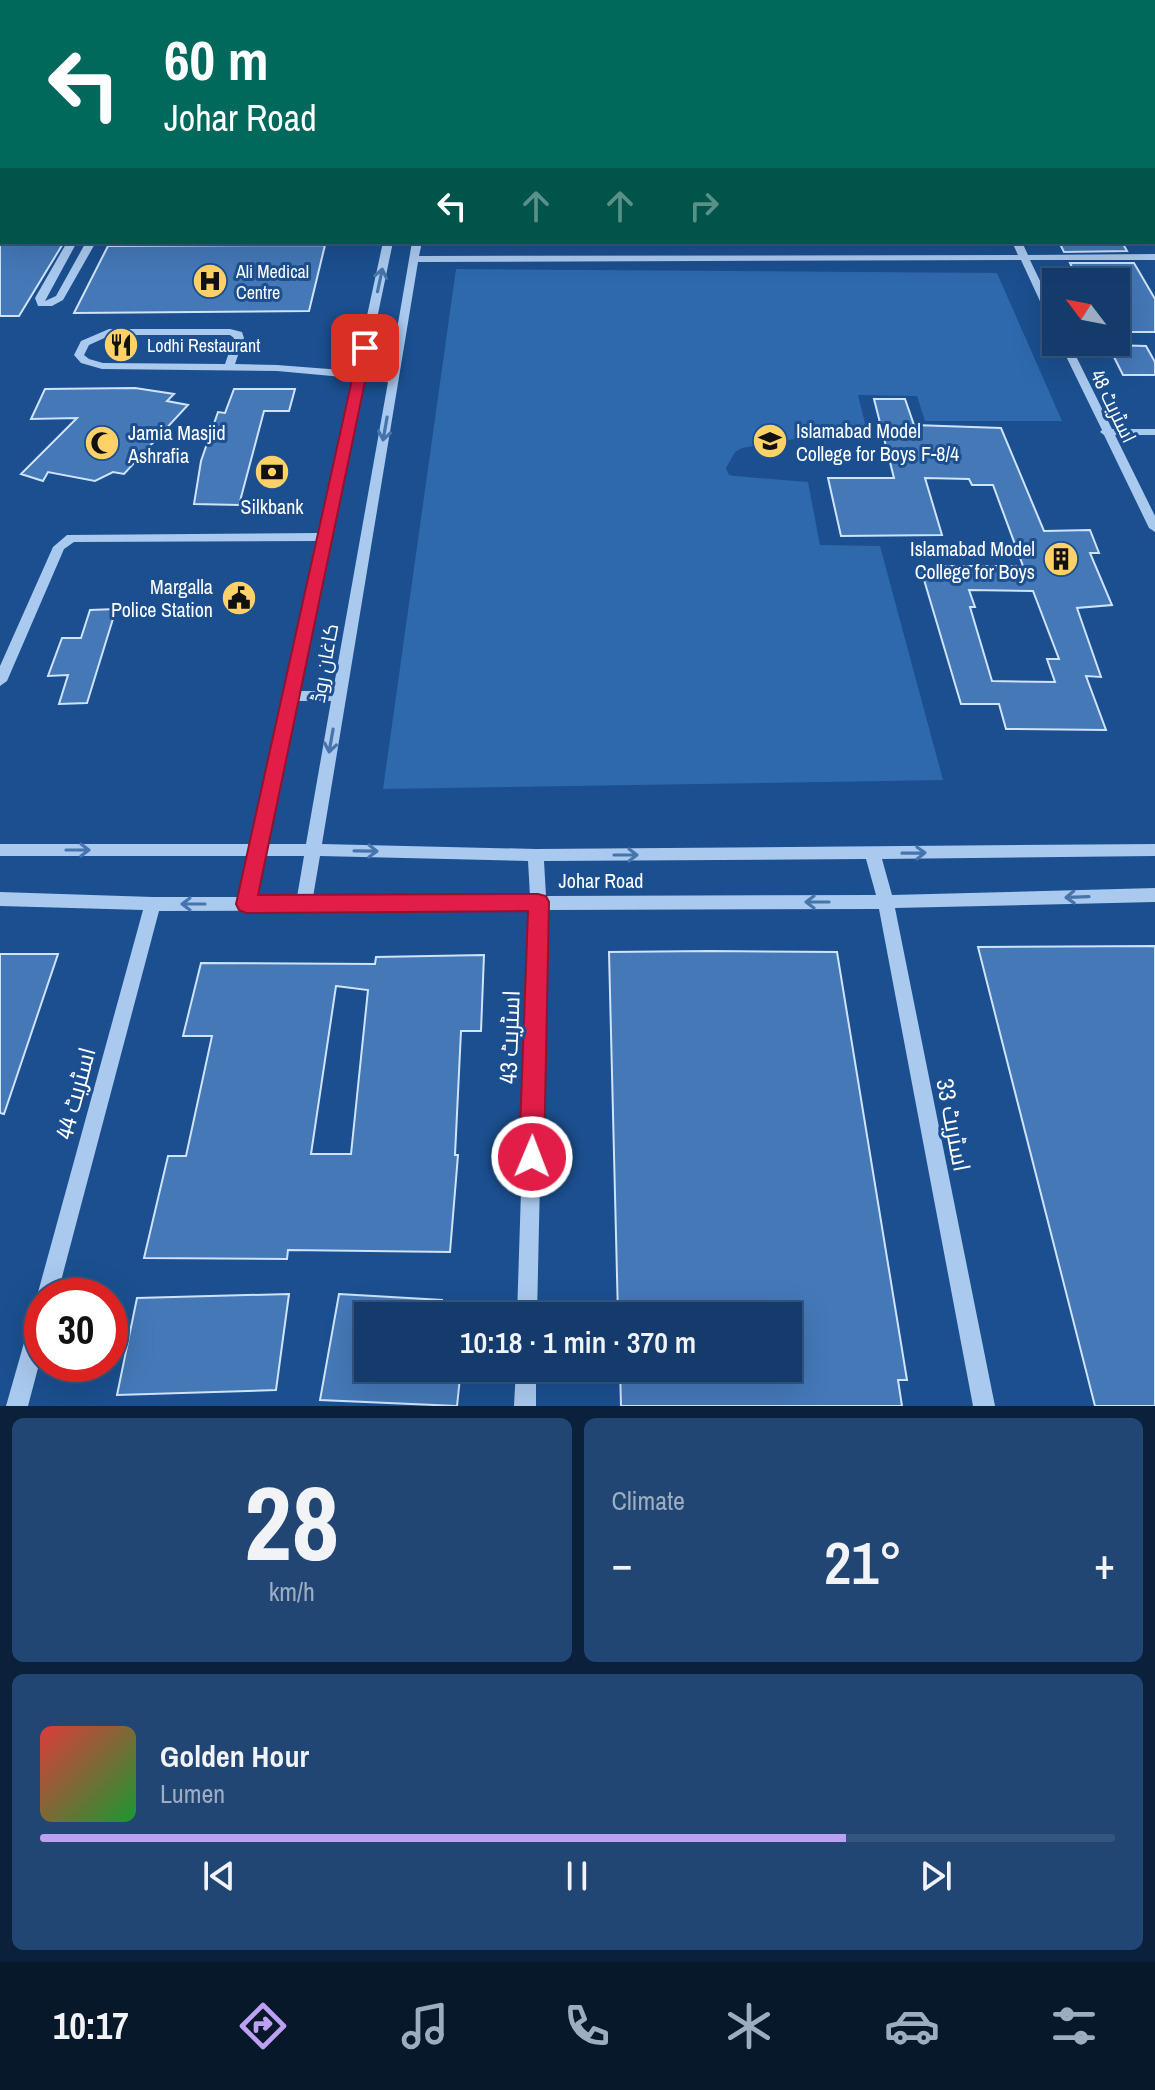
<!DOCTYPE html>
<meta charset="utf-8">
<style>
:root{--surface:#143b6b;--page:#214673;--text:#f1f3f6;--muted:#9dadc1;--line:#33557e;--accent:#bca0f2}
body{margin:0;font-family:"Archivo Narrow",Cairo,sans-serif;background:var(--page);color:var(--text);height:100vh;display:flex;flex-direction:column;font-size:30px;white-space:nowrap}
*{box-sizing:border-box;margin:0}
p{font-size:26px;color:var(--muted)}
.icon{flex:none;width:44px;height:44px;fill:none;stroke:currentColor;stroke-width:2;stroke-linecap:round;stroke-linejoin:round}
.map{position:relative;height:1406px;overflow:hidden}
.drawer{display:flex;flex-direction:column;gap:12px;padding:12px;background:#0b203b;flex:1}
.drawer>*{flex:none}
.banner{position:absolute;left:0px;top:0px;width:1156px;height:244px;box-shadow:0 8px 32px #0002,0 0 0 2px var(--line);background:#00695c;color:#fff;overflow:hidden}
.needle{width:52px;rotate:302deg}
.tools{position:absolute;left:1042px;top:268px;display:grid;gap:16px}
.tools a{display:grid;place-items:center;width:88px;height:88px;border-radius:0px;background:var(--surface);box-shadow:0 8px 32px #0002,0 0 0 2px var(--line);font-size:40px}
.speed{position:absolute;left:24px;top:1278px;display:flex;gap:16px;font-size:40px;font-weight:700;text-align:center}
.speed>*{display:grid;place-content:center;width:104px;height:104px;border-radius:50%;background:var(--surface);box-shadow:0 8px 32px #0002,0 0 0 2px var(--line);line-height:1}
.speed .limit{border:12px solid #d22;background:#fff;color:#111}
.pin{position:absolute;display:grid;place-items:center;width:68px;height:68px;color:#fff;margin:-34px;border-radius:16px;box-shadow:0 4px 12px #0006}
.me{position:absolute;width:88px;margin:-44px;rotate:1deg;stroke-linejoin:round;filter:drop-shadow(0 0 6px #0008)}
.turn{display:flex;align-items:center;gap:28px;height:168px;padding:0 32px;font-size:36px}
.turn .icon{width:104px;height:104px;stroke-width:2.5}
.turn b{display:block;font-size:56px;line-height:68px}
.lanes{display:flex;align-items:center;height:76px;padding:0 32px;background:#0003;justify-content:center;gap:40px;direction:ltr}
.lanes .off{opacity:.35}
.big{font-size:60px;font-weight:600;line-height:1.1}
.drawer .widget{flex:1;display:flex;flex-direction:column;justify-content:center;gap:12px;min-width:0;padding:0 28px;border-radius:12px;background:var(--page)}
.drawer .dial{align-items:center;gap:0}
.dial b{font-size:104px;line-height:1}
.song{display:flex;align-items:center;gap:24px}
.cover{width:96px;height:96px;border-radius:12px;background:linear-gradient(135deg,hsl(0 70% 55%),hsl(130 70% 35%))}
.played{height:8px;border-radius:4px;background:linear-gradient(90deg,var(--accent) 75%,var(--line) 75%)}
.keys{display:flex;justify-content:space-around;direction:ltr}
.heat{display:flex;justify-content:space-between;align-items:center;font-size:44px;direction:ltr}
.drawer .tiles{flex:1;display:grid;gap:12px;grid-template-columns:1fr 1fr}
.widget:last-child{grid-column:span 2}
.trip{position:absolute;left:354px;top:1302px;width:448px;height:80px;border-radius:0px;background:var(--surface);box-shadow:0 8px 32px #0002,0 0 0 2px var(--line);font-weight:600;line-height:80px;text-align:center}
.tab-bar{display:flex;height:128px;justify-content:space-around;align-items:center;background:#08182b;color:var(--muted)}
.tab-bar .icon{width:56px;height:56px}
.tab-bar .selected{color:var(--accent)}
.tab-bar b{font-size:36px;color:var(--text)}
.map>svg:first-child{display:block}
.green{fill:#2e69ad}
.building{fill:#4478b7;stroke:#cfe3fa;stroke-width:2;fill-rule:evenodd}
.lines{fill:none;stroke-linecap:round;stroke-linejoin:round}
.minor{fill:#a9c9ee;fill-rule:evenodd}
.oneway{stroke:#4674ac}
.route{fill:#e11d48;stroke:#92132f;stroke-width:2}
.labels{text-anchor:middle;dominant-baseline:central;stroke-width:6;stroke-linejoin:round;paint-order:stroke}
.far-poi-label{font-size:18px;fill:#fff;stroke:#1b4f8f;text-anchor:start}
.street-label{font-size:20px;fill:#fff;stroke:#1b4f8f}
.poi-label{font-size:20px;fill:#fff;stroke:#1b4f8f;text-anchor:start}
.near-street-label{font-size:24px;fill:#fff;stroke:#1b4f8f}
</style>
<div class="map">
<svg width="1155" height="1406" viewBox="0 0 1155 1406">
<rect width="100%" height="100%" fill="#1b4f8f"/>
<path class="green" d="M456 269 997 273 1062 421H925L917 396 858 395 866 427 742 448 735 452 726 468 729 475 735 476 808 482 820 545 880 546 943 780 383 789Z"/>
<path class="building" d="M0 242H64L19 316H0Z
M1059 242H1122L1127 251 1064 252Z
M325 245 309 311 74 313 108 246Z
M1070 263H1134L1155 299V332H1126L1116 314V282H1079Z
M1108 345 1146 346 1155 362V375H1123Z
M135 388 174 394 167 401 188 405 124 474 113 472 95 481 48 472 43 481 21 474 77 418 31 419 45 389Z
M234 389H295L289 411H264L239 505 194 504 201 461 218 412 225 413Z
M874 399H905L914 425 1001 428 1044 531 1090 530 1099 553H1090L1112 605 1077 608 1101 677 1086 676 1106 730 1006 729 999 704H961L922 573H944L942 566H1023L993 485H972L969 479 925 478 942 535 841 536 828 478H894ZM969 590 1033 591 1059 659H1047L1055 682 992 681 970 607H975Z
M116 609 87 703 59 704 68 675 48 676 62 638H81L90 610Z
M1155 946V1406H1095L978 947Z
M710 951 837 952 907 1380H898L902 1406H621L620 1368H788V1316H618L609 952Z
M0 954H58L4 1114 0 1113Z
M484 955 481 1031H461L455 1155H458L450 1252 288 1250 287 1259 144 1258 168 1156H186L212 1036H183L201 963 375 964 376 957ZM336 986 368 990 351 1154H311Z
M289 1294 276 1390 117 1395 137 1298Z
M339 1294 442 1300 441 1316H368V1368H461L457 1406 320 1400Z"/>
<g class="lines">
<path class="minor" d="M436 0H442V2H436Z
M894 0H900L901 2H895Z
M950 0H956L957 2H951Z
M1116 0H1123L1124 2H1117Z
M0 3H2V7H0Z
M1154 39H1155V44H1154Z
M0 80H2V84H0Z
M1154 173 1155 174V180L1154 179Z
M0 191H2V197H0Z
M2 211V219L0 220V212Z
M67 242H77L45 301 56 296 86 242H96L63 300 52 306H38L35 298Z
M383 242H393L365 376H389L412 242H422L419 256 1018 255 1012 242H1022L1028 255 1155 254V260H1030L1056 314V328L1051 325 1021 260 418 262 322 844 536 849 1155 844V856L882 859 892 895 1155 888V902L895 908 995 1406H973L879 909 546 910 537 1316H517L530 910 159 911 57 1296H42V1304L40 1303 37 1296 143 910 0 906V892L153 897H239L248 856H0V844H251L318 541 74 542 64 549 7 681 0 686V666L53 547 67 535 319 533 354 378 277 371 102 369 81 363 74 355 81 341 109 329H230L242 332 244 338 235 364 277 365 355 371ZM111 335H230L234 338 225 364 103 363 89 359 84 355 89 345ZM363 382H388L333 691H299ZM297 701H331L306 844H267ZM264 856H304L297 897H256ZM320 856 528 861 530 896 313 897ZM866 859 876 895 546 896 544 861Z
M1059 342H1069L1112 429H1155V435H1115L1155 516V532L1149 528 1104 435 1100 432 1102 430Z
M42 1305V1353L28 1406H6L32 1315 35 1308Z
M516 1368H536V1406H514Z"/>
</g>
<defs><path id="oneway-shaft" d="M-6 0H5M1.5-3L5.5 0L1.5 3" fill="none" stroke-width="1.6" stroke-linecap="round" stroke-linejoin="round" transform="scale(2)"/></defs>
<g class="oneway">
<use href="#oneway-shaft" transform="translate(380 280) rotate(-78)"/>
<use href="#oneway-shaft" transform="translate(385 429) rotate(100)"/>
<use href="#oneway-shaft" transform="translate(331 741) rotate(100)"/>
<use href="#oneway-shaft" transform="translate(78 850)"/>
<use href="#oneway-shaft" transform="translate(366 851) rotate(1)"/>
<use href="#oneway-shaft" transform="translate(914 853) rotate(-1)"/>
<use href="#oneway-shaft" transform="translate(626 855)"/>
<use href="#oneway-shaft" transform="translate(1077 897) rotate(178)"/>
<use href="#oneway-shaft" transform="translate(817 902) rotate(180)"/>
<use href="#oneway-shaft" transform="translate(193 904) rotate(180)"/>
</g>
<path class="route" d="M365 344 372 348 258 895 538 894 546 896 549 902 544 1157 540 1165 532 1169 523 1165 519 1157 528 911 246 913 239 910 236 904 359 348Z"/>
<defs>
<g id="hospital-disc" transform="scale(1.8)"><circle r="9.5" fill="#ffd166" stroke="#1b4f8f"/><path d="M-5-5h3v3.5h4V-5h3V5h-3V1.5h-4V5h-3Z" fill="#111"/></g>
<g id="restaurant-disc" transform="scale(1.8)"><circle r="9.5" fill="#ffd166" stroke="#1b4f8f"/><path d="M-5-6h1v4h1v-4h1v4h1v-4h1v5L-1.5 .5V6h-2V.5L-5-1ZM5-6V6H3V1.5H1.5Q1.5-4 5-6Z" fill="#111"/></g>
<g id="university-disc" transform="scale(1.8)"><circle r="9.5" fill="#ffd166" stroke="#1b4f8f"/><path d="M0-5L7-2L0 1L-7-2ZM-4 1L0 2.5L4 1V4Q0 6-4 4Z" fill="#111"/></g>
<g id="mosque-disc" transform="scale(1.8)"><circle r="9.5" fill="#ffd166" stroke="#1b4f8f"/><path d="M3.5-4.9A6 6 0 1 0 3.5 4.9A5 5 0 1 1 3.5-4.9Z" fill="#111"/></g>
<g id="bank-disc" transform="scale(1.8)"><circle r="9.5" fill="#ffd166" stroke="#1b4f8f"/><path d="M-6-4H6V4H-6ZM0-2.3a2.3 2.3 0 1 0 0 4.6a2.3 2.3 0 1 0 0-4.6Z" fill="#111"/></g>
<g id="building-disc" transform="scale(1.8)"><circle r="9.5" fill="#ffd166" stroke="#1b4f8f"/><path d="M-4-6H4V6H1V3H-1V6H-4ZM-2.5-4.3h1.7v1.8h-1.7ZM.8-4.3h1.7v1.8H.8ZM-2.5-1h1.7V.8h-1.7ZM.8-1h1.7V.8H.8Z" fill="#111"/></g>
<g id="civic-disc" transform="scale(1.8)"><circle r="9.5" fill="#ffd166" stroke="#1b4f8f"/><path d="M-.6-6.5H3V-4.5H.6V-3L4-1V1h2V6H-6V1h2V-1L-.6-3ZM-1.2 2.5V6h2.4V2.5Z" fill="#111"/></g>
</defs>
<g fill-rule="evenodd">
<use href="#hospital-disc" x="210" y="281"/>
<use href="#restaurant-disc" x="121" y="345"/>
<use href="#university-disc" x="770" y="441"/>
<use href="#mosque-disc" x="102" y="443"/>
<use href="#bank-disc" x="272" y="472"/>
<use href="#building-disc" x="1061" y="559"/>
<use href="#civic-disc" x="239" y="598"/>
</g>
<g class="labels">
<g class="far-poi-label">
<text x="236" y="271">Ali Medical<tspan x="236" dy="21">Centre</tspan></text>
<text x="147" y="345">Lodhi Restaurant</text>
</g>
<g class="street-label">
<text transform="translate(1114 406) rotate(64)">اسٹریٹ 48</text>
<text transform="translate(324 663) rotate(-80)">کاغان روڈ</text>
<text x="601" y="880">Johar Road</text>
</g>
<g class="poi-label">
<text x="796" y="430">Islamabad Model<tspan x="796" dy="23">College for Boys F-8/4</tspan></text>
<text x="128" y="432">Jamia Masjid<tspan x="128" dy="23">Ashrafia</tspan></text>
<text x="272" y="506" text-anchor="middle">Silkbank</text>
<text x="1035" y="548" text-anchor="end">Islamabad Model<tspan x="1035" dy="23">College for Boys</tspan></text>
<text x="213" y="586" text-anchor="end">Margalla<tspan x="213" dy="23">Police Station</tspan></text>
</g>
<g class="near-street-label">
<text transform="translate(509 1037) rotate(-88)">اسٹریٹ 43</text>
<text transform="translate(75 1093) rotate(-75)">اسٹریٹ 44</text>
<text transform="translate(954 1125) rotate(79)">اسٹریٹ 33</text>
</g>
</g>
</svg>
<div class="tools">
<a><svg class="needle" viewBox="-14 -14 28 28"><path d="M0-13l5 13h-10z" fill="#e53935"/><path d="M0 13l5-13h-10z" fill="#9dadc1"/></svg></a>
</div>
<div class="speed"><div class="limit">30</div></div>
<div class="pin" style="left:365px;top:348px;background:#d93025"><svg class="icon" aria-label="arrive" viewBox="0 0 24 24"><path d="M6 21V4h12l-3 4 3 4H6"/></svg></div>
<svg class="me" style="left:532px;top:1157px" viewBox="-20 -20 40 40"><circle r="17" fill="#e11d48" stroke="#fff" stroke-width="3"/><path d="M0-11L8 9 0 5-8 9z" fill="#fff"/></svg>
<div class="trip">10:18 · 1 min · 370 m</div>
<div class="banner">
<div class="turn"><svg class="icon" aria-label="left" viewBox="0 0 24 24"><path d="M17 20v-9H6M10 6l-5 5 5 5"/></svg><div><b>60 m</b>Johar Road</div></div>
<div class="lanes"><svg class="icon" aria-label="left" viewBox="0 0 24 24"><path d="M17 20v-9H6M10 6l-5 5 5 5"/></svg><svg class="icon off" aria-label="ahead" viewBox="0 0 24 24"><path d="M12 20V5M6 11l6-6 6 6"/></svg><svg class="icon off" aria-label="ahead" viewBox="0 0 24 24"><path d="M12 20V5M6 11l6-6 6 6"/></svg><svg class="icon off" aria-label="right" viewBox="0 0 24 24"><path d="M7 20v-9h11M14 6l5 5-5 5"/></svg></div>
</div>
</div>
<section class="drawer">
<div class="tiles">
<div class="widget dial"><b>28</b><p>km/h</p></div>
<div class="widget"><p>Climate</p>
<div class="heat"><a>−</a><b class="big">21°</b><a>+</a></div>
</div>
<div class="widget">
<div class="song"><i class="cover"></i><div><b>Golden Hour</b><p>Lumen</p></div></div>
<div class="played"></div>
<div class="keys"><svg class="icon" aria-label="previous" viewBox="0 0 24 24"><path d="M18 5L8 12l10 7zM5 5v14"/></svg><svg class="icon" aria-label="pause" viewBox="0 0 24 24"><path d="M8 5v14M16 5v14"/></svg><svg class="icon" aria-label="next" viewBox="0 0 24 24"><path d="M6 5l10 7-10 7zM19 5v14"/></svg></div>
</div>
</div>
</section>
<nav class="tab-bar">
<b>10:17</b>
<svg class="icon selected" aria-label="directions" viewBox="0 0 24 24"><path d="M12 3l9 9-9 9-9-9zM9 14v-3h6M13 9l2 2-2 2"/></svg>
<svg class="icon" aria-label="music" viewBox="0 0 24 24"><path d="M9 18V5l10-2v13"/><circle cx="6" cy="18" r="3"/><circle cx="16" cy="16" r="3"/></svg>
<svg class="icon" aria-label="phone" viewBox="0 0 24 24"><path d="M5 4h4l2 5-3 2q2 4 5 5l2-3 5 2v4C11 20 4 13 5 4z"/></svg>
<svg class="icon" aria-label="climate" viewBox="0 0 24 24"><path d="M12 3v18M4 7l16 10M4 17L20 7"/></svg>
<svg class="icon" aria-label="car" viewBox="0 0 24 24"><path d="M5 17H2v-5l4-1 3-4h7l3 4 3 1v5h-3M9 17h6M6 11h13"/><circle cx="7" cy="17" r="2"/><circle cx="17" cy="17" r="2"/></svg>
<svg class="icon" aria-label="filters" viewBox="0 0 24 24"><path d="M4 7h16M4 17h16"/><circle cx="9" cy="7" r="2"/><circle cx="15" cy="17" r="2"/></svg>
</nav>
